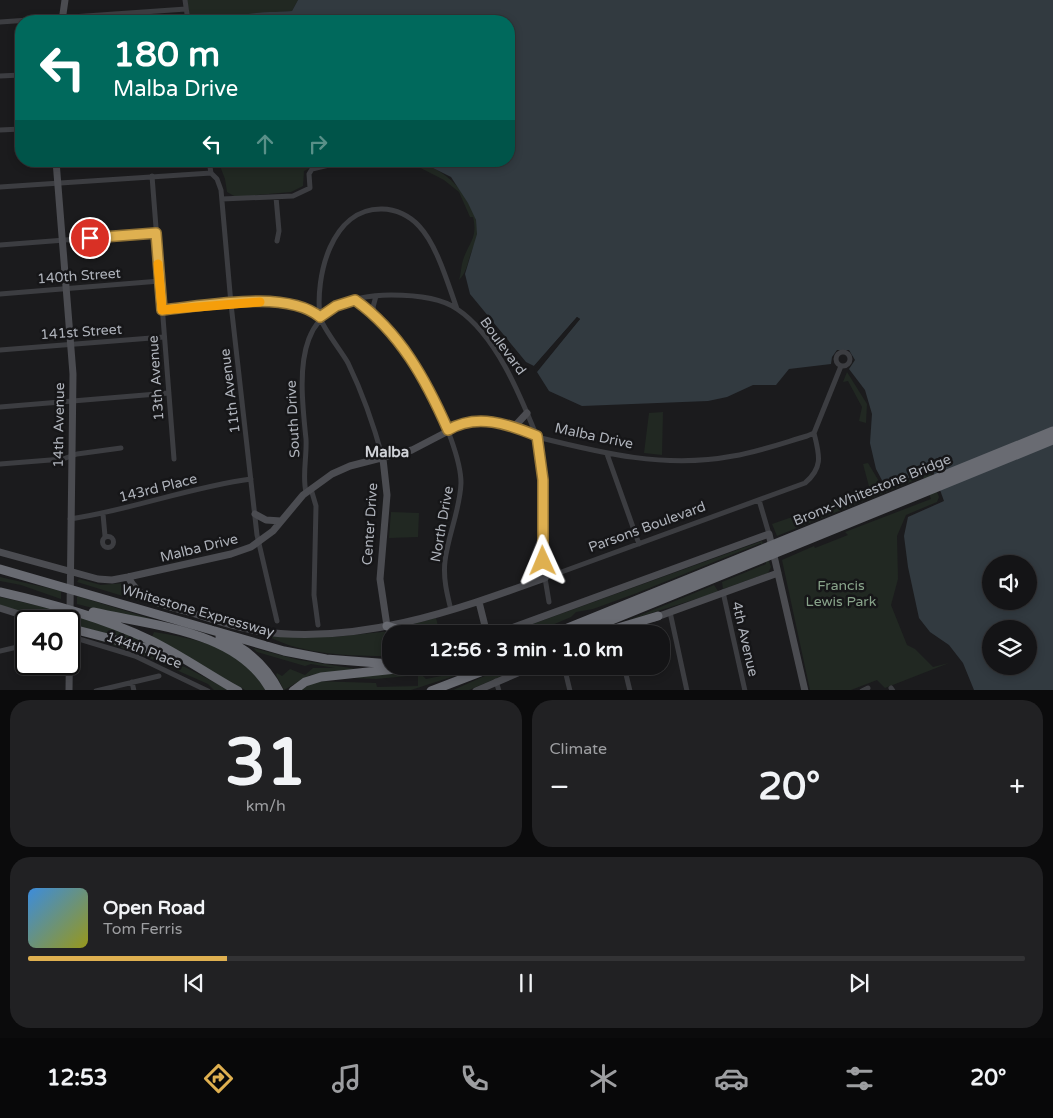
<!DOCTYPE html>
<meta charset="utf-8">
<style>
:root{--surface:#141416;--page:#212123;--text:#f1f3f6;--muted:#9d9ea1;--line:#333335;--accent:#dfb050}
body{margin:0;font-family:"Varela Round",sans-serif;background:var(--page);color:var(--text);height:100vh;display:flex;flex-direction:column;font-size:19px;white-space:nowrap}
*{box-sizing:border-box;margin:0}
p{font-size:16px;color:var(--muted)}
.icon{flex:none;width:28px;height:28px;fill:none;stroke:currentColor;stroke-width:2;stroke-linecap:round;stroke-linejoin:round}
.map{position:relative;height:690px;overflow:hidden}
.side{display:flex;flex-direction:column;gap:10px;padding:10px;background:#0b0b0c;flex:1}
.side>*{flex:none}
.hud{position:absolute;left:15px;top:15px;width:500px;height:152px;border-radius:20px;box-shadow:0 2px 8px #0003,0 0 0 1px var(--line);background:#00695c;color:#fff;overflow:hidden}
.fabs{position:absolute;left:982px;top:555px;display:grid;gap:10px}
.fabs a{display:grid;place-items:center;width:55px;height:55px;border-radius:50%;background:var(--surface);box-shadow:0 2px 8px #0003,0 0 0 1px var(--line);font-size:25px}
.speed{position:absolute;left:15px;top:610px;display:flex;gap:10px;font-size:25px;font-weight:700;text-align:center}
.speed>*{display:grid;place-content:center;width:65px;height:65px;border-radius:50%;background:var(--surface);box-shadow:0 2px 8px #0003,0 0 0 1px var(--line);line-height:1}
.speed .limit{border:2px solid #111;border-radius:8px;background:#fff;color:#111}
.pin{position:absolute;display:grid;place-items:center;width:42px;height:42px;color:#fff;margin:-21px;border:2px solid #fff;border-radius:50%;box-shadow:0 1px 5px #0007}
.me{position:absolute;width:55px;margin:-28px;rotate:359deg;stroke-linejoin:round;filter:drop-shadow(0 0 4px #0008)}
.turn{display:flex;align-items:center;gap:18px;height:105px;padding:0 15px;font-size:22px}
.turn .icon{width:65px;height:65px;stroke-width:2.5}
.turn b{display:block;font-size:35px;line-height:42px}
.lanes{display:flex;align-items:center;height:48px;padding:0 15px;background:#0003;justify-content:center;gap:25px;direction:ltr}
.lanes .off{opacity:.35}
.big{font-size:38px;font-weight:800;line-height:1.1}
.side .widget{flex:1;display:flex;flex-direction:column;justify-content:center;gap:8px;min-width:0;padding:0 18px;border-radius:20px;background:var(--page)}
.side .dial{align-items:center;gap:0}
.dial b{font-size:65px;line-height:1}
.song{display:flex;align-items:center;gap:15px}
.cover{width:60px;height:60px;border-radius:8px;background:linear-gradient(135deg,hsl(210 70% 55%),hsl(60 70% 35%))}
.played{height:5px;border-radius:2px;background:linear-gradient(90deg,var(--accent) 20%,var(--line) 20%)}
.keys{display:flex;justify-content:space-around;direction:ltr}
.heat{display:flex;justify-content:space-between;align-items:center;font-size:28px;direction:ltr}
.side .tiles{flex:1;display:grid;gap:10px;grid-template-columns:1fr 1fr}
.widget:last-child{grid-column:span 2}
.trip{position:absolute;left:382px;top:625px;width:288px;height:50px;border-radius:20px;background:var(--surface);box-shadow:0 2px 8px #0003,0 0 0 1px var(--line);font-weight:800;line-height:50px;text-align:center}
.tabs{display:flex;height:80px;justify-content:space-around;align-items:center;background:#080809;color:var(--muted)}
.tabs .icon{width:35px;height:35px}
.tabs .active{color:var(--accent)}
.tabs b{font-size:22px;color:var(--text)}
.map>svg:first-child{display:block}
.green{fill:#212822}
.water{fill:#323a40;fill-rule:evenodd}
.pier{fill:#1b1b1d}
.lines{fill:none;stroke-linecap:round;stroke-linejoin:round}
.street{stroke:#3c3d41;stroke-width:5}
.secondary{stroke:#4b4c51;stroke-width:7}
.highway{stroke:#696b72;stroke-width:9}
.route-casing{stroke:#917234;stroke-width:12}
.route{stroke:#dfb050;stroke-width:9}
.slow{stroke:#f59e0b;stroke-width:9}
.labels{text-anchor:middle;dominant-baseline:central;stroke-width:5;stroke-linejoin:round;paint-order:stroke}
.street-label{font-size:14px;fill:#afb3bb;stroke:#161618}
.park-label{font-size:14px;fill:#88a38a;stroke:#161618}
.neighbourhood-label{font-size:15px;font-weight:bold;fill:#d0d2d7;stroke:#161618}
</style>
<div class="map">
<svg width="1053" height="691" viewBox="0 0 1053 691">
<rect width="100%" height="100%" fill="#1b1b1d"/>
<path class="green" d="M187 0H298L292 11 237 16 234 21H190Z
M218 161H293L290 166H294L298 161H331L322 162 304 171 303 186 291 192 236 197 227 192 225 179Z
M407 161C440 161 480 199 477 234 477 242 472 249 470 256 467 265 466 273 459 280 461 274 461 266 463 260 469 242 478 238 473 217H470L459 192 444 180Z
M847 372 867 404 866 423 859 421 862 407 848 381 843 382Z
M663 412 662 455 644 453 649 413Z
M868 463 883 488 930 473 939 497 937 502 906 515 897 536 898 579 891 605 907 645 915 649 933 667 949 663 885 688 877 680 851 690H810L782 560 814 546 815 548 848 535 845 532 931 499 923 477 777 536 772 524 870 490 863 464Z
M391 512 419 513 418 537 389 538Z
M762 541 771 567 768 573 723 589 722 582 766 564 761 543 637 593 593 609 576 612 571 617 531 634H505Z
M0 577 61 591V599L21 585 0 581Z
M79 579 101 585 125 583 137 595 152 604 188 616 77 582Z
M714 585 718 591 715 593 626 621Z
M77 596 162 622 112 613 77 604Z
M0 597 61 611 62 621H52L0 608Z
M77 615 150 642 149 645 78 626Z
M436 618 440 634H419L402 627Z
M391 631 403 634H391V656C350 656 304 655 267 636L334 637Z
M154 632C186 637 227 645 253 668 259 674 264 683 269 690H245L152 637Z
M80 634 147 651 175 662V664L185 667 229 690H214L208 684 140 654Z
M253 648 299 660 357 669 310 675 284 690 276 675 277 673 282 676 290 669 305 675 313 668H335L311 664 305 666 257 652Z
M507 666H525L469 690 451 691Z
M476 669 411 690 297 691 315 681 376 683 377 687 418 686V675L376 679 330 677 406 671 419 672 426 679Z"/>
<path class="water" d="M298 0H1053V690H974L963 663 949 645 930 632 919 618 908 567 904 536 908 517 944 501 932 468 908 478 884 484 876 469 870 443 872 414 865 390 849 369 855 360 849 350H837L832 357 831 364 789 369 776 385H753L727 397 708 401 582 406 549 391 537 372 580 319 577 317 534 366 526 362 470 294 465 274 477 234 476 220 468 203 451 177 419 161H509V21H234C240 10 278 13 292 11ZM991 564H1029V601H991ZM991 629H1029V666H991Z"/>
<path class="pier" d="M577 317 580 319 535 373 534 370 545 357 534 368V366Z"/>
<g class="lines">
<path class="street" d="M185 0 188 21
M0 22 186 9
M0 76 21 75
M0 130 21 129
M209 161 211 173 217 179 221 190 231 304 257 535 277 621
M152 176 174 459
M0 187 211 173
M276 197 279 231 277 241
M222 199 293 196 310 188 309 174 312 169 329 165
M0 245 156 233
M0 294 160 281
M355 300C402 333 432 386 451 439 456 453 461 468 461 483 460 510 448 535 445 561 443 578 447 594 451 610
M162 309C205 306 286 289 320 317
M375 314 373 307 376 296
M0 350 164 337
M836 359a7 7 0 1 1 14 0a7 7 0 1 1-14 0Z
M0 407 169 393
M607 454 639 544
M383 459C374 426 363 394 348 363 342 352 322 327 320 317 315 277 331 208 382 209 396 209 410 216 419 226 437 245 448 284 457 309
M0 464 63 459 77 454 121 448
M311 489 316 506 314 595 318 625
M306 492C302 476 307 457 306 439 298 364 293 296 391 295 411 295 440 297 457 309 496 335 520 395 537 437 601 453 666 469 733 456 758 452 783 443 807 436L814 433 841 366
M759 500 769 534
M103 514 105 536
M70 519C131 510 190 487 251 479
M102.5 542a5.5 5.5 0 1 1 11 0a5.5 5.5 0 1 1-11 0Z
M723 592 745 691
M549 602 545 578 805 483C824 467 819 454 814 433
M670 612 687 691
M69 636 135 656 208 691
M0 651 26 645
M564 666 570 691
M624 666 630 691
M496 681 499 691
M132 682 134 691
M891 688 893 691
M96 691 159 676
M862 691 868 688"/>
<path class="secondary" d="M62 21 65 0
M56 161 73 374 69 691
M514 427 527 413
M383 459 387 495 380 579 387 626
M255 514 266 520 281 521
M0 552 98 579 112 580 128 577 231 554 251 547 273 531 303 495 332 474 350 466 412 450 460 425 486 421 500 423 537 437C545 484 539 530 545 578 454 611 356 646 257 631 235 627 213 620 192 613 167 606 141 602 128 577
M479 602 486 630 489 634
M0 608 41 621
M654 618 778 573
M495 634 769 534 805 691
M476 691 534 666"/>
<path class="highway" d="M0 569 284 651 326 659 391 664
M0 592C52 604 104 618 152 641 182 656 209 675 238 691
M93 612C153 626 238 630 271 691
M387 626 411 634
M69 628 143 647 172 658
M543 634 558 630
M553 634 1053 431
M577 634 1053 440
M598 634 658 616
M220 637C246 648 266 665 279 691
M293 691 305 682 321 677 424 666
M431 691 496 666"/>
</g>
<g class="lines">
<g class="route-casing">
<path id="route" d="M90 238 156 233 162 310C204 306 287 289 320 317L336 306 355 300C400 332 426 380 448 430 477 413 508 424 537 436L543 480V561"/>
</g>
<use href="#route" class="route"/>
<path class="slow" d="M158 264 162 310 260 302"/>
</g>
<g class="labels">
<g class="street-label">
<text transform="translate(79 276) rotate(-4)">140th Street</text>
<text transform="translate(81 332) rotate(-4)">141st Street</text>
<text transform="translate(503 346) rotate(54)">Boulevard</text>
<text transform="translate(156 378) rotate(-94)">13th Avenue</text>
<text transform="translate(230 391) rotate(-97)">11th Avenue</text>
<text transform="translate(293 419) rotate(-93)">South Drive</text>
<text transform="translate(59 425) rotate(-89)">14th Avenue</text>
<text transform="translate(594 436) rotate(12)">Malba Drive</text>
<text transform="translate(158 488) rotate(-14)">143rd Place</text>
<text transform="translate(872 490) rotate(-22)">Bronx-Whitestone Bridge</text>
<text transform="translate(370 524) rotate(-86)">Center Drive</text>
<text transform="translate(442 524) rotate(-80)">North Drive</text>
<text transform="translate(647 527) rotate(-20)">Parsons Boulevard</text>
<text transform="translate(199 548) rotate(-14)">Malba Drive</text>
<text transform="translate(198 611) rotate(16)">Whitestone Expressway</text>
<text transform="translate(745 639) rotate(77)">4th Avenue</text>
<text transform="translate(144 650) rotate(21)">144th Place</text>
</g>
<g class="park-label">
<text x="841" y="585">Francis<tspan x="841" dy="16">Lewis Park</tspan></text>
</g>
<g class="neighbourhood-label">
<text x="387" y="452">Malba</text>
</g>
</g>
</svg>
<div class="fabs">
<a><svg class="icon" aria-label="sound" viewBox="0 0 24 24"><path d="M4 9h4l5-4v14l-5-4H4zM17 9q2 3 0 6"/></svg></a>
<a><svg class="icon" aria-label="layers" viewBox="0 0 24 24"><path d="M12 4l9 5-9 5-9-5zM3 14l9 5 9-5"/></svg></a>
</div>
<div class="speed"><div class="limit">40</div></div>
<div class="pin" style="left:90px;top:238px;background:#d93025"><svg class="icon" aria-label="arrive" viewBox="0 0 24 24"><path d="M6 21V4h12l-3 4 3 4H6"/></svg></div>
<svg class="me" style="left:543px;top:561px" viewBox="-20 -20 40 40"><path d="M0-17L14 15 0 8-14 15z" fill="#dfb050" stroke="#fff" stroke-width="4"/></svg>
<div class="trip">12:56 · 3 min · 1.0 km</div>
<div class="hud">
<div class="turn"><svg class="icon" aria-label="left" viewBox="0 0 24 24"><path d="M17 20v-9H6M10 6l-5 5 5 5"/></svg><div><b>180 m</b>Malba Drive</div></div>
<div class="lanes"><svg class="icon" aria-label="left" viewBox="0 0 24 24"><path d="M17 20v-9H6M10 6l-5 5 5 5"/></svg><svg class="icon off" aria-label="ahead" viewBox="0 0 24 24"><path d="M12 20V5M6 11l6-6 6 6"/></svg><svg class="icon off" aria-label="right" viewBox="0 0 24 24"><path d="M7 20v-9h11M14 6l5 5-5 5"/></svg></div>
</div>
</div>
<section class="side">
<div class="tiles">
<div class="widget dial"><b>31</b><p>km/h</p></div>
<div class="widget"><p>Climate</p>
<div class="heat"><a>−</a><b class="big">20°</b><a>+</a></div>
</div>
<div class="widget">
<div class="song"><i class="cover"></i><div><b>Open Road</b><p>Tom Ferris</p></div></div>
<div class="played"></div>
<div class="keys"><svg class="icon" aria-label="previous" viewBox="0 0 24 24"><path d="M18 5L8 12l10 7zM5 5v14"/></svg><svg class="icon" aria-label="pause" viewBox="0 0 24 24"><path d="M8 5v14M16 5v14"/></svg><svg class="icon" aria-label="next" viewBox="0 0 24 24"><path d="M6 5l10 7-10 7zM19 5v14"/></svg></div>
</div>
</div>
</section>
<nav class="tabs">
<b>12:53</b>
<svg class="icon active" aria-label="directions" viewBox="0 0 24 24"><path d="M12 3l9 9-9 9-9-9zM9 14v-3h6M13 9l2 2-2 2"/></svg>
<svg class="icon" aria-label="music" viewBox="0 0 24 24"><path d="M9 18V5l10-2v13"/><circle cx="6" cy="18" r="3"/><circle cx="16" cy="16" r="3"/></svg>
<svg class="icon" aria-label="phone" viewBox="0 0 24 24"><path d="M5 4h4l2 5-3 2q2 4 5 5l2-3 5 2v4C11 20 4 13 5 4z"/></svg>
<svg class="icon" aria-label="climate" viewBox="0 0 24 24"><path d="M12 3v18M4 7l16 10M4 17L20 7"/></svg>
<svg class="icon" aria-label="car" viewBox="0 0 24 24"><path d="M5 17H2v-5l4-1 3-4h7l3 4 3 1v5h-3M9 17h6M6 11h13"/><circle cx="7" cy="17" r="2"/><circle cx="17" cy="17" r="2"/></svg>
<svg class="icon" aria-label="filters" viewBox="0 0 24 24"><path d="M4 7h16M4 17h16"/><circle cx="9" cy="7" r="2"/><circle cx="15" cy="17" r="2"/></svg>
<b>20°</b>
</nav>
